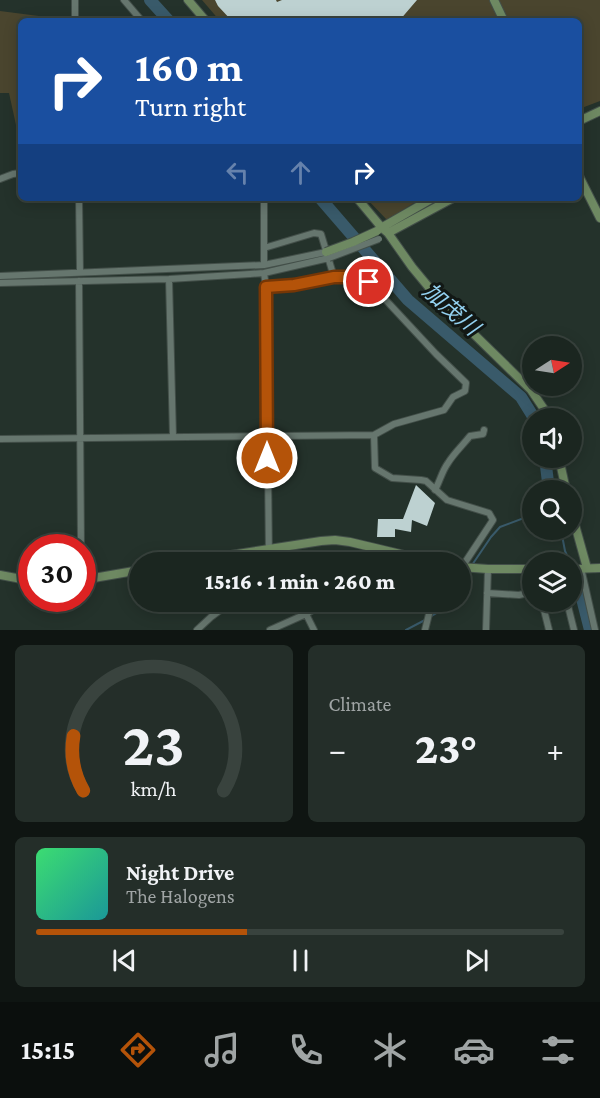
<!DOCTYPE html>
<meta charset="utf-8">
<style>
:root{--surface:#1b2620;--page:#242e29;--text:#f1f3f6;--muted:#a0a5a5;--line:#39433e;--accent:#b45309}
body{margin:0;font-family:"Crimson Pro","Noto Sans JP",serif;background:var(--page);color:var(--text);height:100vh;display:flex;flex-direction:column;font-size:22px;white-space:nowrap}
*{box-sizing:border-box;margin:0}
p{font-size:20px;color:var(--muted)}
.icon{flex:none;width:33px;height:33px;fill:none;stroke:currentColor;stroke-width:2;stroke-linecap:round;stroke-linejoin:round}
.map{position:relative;height:630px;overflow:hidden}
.sheet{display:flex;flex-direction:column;gap:15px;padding:15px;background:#0f1512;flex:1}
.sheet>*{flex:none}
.hud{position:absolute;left:18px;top:18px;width:564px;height:183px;border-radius:9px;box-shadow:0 3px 15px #0003,0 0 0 2px var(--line);background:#1a4fa0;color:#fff;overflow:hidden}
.needle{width:39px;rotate:78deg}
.fabs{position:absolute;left:522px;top:336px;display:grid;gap:12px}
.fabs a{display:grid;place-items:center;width:60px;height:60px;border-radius:50%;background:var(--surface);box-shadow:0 3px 15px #0003,0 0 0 2px var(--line);font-size:30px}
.speed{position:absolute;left:18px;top:534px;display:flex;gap:12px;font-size:30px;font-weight:700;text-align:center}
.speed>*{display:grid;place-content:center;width:78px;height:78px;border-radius:50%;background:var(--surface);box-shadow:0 3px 15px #0003,0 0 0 2px var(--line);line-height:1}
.speed .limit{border:9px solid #d22;background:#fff;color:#111}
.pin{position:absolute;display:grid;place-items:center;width:51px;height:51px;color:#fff;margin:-26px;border:3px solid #fff;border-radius:50%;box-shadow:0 2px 6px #0007}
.me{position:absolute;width:66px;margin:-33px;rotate:0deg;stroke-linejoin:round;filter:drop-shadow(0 0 4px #0008)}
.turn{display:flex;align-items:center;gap:21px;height:126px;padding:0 18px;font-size:27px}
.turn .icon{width:78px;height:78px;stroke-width:2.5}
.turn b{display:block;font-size:42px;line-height:51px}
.lanes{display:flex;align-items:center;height:57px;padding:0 18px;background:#0003;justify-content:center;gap:30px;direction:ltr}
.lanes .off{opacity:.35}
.big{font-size:45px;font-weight:800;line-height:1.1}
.sheet .card{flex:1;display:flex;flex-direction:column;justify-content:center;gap:9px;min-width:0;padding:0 21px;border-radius:9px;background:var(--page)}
.sheet .dial{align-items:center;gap:0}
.dial svg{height:156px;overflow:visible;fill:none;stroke:var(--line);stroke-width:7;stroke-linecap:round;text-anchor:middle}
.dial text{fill:var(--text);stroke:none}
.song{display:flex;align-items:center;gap:18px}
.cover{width:72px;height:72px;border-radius:9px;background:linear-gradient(135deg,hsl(140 70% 55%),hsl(180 70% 35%))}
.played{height:6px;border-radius:3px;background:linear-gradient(90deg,var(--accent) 40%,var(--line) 40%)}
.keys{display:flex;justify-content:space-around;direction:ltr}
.heat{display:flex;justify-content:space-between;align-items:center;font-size:33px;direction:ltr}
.sheet .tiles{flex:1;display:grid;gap:15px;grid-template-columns:1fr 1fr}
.card:last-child{grid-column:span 2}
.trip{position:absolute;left:129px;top:552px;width:342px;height:60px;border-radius:30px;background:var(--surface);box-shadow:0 3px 15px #0003,0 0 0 2px var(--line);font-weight:800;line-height:60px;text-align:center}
.tabs{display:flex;height:96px;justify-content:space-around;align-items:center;background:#0b0f0d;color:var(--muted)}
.tabs .icon{width:42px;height:42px}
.tabs .active{color:var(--accent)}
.tabs b{font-size:27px;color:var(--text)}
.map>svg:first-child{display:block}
.green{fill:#4a452e}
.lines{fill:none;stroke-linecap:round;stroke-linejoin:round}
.stream{stroke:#395a6a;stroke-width:2}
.river{stroke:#395a6a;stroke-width:12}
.building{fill:#bdd1d1}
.street-casing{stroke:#434f49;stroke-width:8}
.secondary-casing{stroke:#434f49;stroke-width:10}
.street{stroke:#66766e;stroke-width:6}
.secondary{stroke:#6e8962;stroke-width:8}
.street-bridge-casing{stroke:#434f49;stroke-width:8;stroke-linecap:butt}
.secondary-bridge-casing{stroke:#434f49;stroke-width:10;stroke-linecap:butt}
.street-bridge{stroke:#66766e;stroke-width:6}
.secondary-bridge{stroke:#6e8962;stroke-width:8}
.route-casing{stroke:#753606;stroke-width:15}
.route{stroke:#b45309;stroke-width:10}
.labels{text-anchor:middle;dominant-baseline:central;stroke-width:6;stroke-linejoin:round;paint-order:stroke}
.water-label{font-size:22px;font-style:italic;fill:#93d1f0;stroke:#121815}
</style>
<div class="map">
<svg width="600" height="630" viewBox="0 0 600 630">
<rect width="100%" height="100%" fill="#24322b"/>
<path class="green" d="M202 0H600V101L579 109V21H220Z
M0 11 70 20V21H21V115L16 125 9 93H0Z
M366 198H422L387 220Z"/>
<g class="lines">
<path class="stream" d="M561 530 565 551 570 562
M472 565 491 537 500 527 532 515
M460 583 469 570
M430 617 440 611 447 602
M406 630 425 620"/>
<path class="river" d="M150 0 169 21
M320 198 408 300 521 397 534 418
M545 458 549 490
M576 575 590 630"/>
</g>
<path class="building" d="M215 0H276L277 2 282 0H417L399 21H232L218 6Z
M416 485 435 503 427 526 412 520 411 532 395 529V537H377L378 519H403Z"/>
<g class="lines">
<g class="street-casing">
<path id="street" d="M75 0V21
M124 0 142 21
M0 179 13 174 21 173
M79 198 80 272
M264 198V265
M264 248 314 233 321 234 334 277 294 285 266 287
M0 276 264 265 326 252
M334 277H347L369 282 436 354 466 383 465 391 453 397 444 410 394 424 374 435
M169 279 173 437
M79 281 81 548
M0 283 169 279 250 274 264 273 329 258
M0 439 374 435 375 468 392 478 421 480 426 481 447 500 489 513 493 520 462 567
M435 490C440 481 442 471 448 463 454 453 463 445 470 436L483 434 484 430
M263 562 269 560 266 287 264 273
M403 562 405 557
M581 568 595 630
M487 593 519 595 532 592
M542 602 549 630
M567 602 574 630
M306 614 314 630
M197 630 211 617 231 602
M270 630 306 614 326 602
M425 630 432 602
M486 630 488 569"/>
</g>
<g class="secondary-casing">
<path id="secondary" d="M188 0 206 21
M494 0 504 21
M579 121 600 111
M579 176 600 218
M357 198 382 228 388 233 412 267 441 302 531 390 546 412 548 418
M379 229 433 198
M388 233 453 198
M559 458 566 490
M572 514 587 568
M186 562 321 541 335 540 350 542 434 562
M460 567 488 569H532
M572 569 600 568
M0 575 32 581
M82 580 140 570"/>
</g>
<use href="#street" class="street"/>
<use href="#secondary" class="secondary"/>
<g class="street-bridge-casing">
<path id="street-bridge" d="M329 258 379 239"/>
</g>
<g class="secondary-bridge-casing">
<path id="secondary-bridge" d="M326 252 353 242 377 231"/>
</g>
<use href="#street-bridge" class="street-bridge"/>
<use href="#secondary-bridge" class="secondary-bridge"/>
</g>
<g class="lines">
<g class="route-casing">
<path id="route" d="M267 458 266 287 294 285 334 277H347L369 282"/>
</g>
<use href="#route" class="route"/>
</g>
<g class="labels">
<g class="water-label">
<text transform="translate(451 309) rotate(41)">加茂川</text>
</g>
</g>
</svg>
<div class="fabs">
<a><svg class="needle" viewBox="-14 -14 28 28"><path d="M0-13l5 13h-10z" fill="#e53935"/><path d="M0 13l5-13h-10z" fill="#a0a5a5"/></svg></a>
<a><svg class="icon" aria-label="sound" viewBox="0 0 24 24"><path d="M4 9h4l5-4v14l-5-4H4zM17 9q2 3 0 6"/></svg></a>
<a><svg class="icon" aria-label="search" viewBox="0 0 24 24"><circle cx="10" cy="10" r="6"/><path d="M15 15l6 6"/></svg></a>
<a><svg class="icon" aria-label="layers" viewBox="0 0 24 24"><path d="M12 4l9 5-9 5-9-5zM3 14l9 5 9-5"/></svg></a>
</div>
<div class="speed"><div class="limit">30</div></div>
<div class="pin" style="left:369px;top:282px;background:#d93025"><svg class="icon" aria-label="arrive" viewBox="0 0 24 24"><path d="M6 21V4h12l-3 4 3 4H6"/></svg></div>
<svg class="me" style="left:267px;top:458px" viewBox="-20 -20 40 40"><circle r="17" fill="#b45309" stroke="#fff" stroke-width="3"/><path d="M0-11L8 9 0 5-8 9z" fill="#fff"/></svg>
<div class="trip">15:16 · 1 min · 260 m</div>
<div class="hud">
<div class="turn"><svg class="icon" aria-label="right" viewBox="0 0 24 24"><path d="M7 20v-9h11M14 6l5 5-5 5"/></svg><div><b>160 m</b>Turn right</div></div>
<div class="lanes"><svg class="icon off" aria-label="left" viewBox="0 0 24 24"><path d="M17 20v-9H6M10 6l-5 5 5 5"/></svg><svg class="icon off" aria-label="ahead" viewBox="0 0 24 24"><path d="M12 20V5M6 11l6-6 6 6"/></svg><svg class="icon" aria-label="right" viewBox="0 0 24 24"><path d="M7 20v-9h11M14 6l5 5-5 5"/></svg></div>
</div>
</div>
<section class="sheet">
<div class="tiles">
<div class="card dial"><svg viewBox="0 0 100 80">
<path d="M14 69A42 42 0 1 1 86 69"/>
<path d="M14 69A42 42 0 0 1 9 41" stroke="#b45309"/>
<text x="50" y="56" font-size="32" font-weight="700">23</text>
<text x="50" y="72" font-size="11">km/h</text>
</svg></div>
<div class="card"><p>Climate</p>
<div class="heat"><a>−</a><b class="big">23°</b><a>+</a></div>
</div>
<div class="card">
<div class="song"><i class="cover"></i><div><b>Night Drive</b><p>The Halogens</p></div></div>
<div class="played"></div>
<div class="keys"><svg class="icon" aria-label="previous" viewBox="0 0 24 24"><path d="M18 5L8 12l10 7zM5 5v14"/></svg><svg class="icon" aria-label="pause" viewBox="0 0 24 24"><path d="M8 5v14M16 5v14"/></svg><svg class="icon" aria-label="next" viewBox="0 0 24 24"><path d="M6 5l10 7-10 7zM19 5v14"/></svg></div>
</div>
</div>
</section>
<nav class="tabs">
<b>15:15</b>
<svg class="icon active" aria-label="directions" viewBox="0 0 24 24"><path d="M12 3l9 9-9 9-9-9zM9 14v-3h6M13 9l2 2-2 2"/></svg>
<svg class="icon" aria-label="music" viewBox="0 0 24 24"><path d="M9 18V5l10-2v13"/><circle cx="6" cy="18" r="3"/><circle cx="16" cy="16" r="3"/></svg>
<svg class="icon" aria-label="phone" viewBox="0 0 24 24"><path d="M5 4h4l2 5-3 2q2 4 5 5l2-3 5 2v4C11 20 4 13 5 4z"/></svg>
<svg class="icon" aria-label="climate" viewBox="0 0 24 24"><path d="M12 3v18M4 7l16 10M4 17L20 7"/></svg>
<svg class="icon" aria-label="car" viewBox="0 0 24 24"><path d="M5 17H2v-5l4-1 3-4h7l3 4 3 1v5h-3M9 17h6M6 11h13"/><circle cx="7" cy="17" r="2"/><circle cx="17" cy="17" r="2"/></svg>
<svg class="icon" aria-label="filters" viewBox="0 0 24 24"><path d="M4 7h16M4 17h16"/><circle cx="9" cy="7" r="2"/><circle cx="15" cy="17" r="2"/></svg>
</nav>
